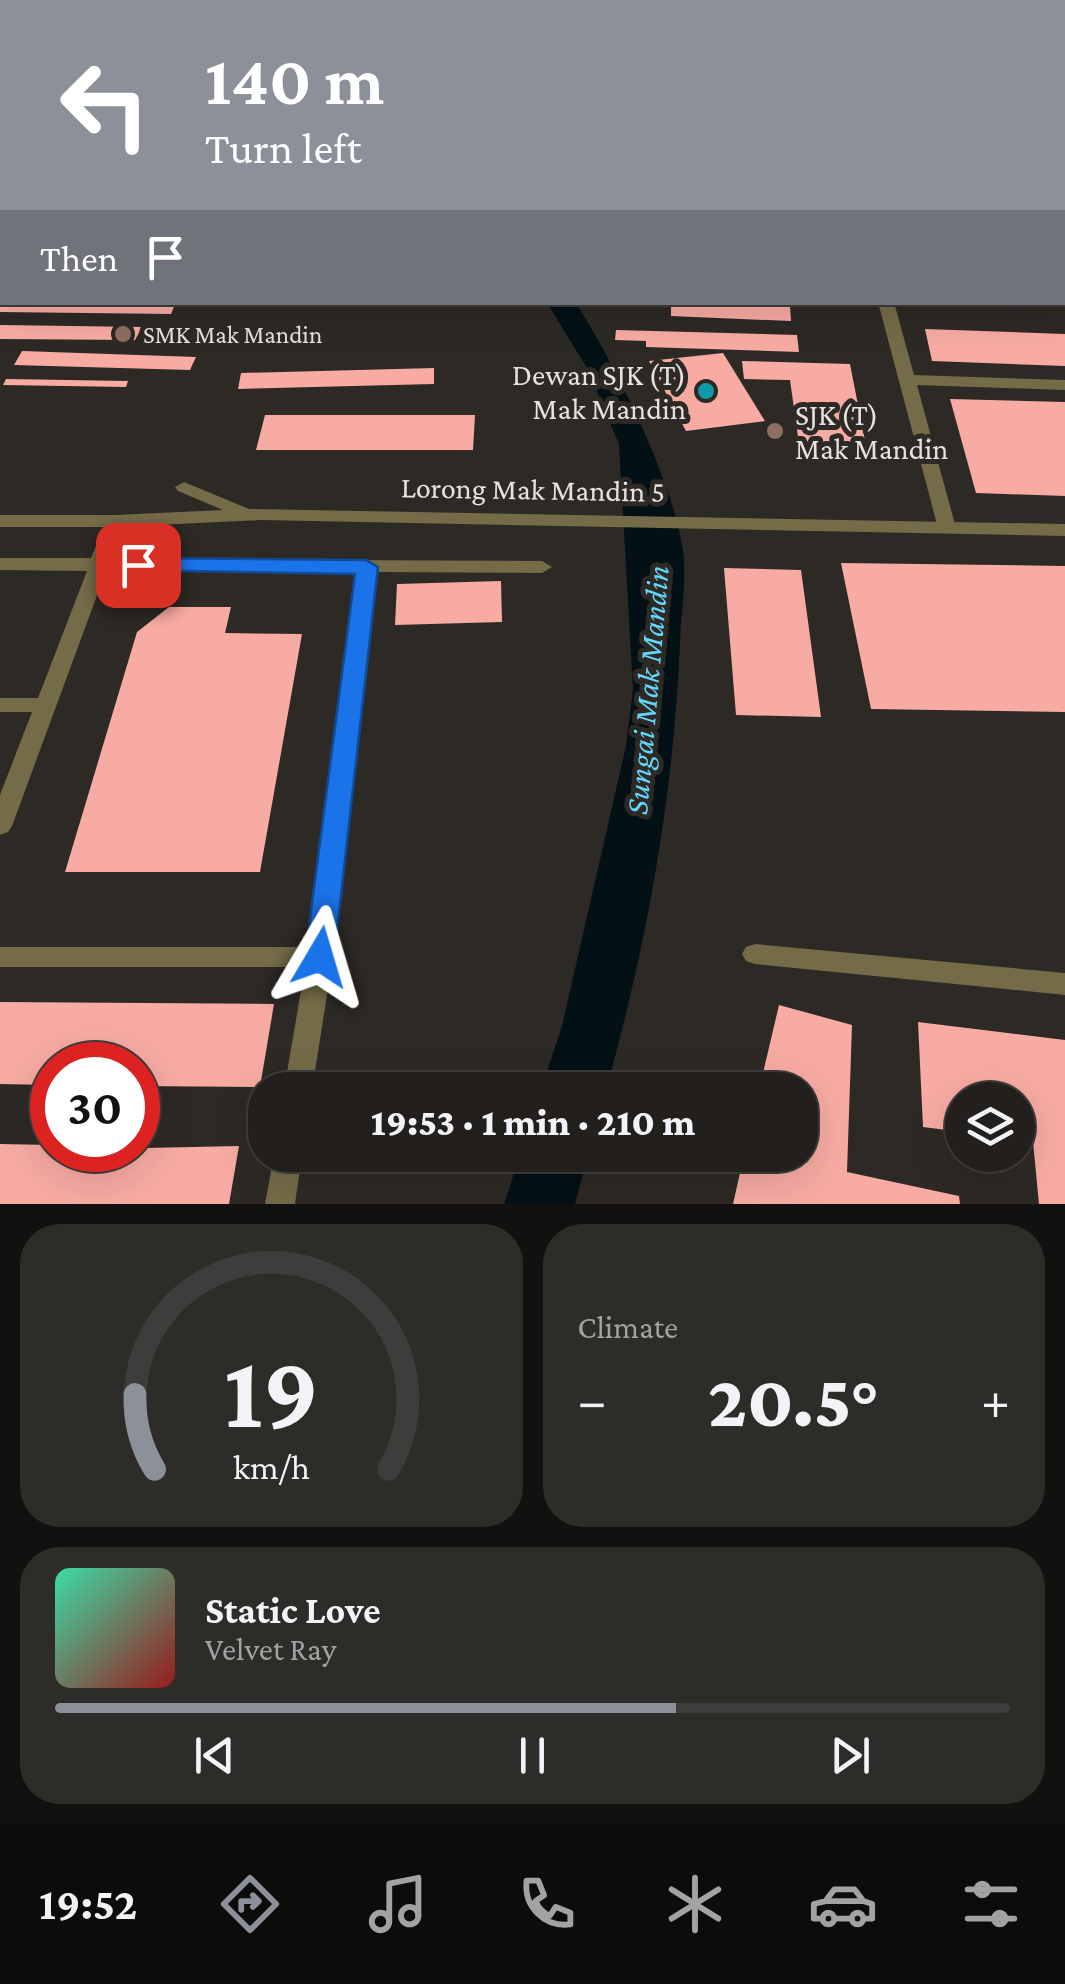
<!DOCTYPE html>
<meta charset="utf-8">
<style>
:root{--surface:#221f1c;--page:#2e2c29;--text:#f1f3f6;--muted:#a2a2a3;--line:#3f3d3b;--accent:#8c9099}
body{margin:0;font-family:"Crimson Pro",serif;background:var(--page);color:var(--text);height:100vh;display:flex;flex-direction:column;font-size:38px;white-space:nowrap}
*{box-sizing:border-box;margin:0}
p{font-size:32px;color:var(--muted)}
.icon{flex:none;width:55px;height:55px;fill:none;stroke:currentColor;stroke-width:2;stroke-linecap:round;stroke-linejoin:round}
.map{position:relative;height:1204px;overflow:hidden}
.side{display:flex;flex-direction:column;gap:20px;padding:20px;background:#13110f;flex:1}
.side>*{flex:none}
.banner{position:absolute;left:0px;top:0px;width:1065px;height:305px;box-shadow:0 10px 40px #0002,0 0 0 2px var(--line);background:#8c9099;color:#fff;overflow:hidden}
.controls{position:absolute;left:945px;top:1082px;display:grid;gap:20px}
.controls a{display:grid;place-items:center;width:90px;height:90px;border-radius:50%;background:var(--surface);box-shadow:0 10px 40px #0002,0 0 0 2px var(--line);font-size:50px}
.speed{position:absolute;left:30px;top:1042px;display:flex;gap:20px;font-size:50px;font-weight:700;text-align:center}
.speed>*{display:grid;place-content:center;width:130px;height:130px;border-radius:50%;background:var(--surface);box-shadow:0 10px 40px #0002,0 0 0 2px var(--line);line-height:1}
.speed .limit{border:15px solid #d22;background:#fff;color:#111}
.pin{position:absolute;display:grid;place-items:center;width:85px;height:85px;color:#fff;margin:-42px;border-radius:20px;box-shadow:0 5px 15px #0006}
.me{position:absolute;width:110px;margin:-55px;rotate:7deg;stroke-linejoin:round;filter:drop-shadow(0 0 8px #0008)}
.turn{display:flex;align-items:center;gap:35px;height:210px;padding:0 40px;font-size:45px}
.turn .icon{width:130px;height:130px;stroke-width:2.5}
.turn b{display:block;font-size:70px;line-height:85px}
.then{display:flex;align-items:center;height:95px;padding:0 40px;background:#0003;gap:20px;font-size:38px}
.big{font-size:75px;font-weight:800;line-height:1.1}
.side .widget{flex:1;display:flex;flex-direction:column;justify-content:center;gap:15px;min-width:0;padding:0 35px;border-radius:40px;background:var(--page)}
.side .dial{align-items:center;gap:0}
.dial svg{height:260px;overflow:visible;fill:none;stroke:var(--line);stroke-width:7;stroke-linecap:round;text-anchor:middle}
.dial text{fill:var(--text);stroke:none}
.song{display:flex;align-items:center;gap:30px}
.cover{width:120px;height:120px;border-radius:15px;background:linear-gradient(135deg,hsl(160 70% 55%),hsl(0 70% 35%))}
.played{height:10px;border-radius:5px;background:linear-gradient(90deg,var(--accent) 65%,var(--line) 65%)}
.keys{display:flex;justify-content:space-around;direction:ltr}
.heat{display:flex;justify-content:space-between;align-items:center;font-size:55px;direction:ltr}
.side .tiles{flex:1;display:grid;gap:20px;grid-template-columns:1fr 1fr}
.widget:last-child{grid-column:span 2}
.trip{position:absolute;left:248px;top:1072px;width:570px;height:100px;border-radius:40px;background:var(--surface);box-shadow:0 10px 40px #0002,0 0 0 2px var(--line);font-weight:800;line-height:100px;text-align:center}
.dock{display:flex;height:160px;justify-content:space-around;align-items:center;background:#0e0c0b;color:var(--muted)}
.dock .icon{width:70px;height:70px}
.dock .selected{color:var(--accent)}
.dock b{font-size:45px;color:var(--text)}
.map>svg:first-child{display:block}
.water{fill:#031015}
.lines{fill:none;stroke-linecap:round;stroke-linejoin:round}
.river{fill:#031015;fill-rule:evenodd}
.building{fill:#f7aba3}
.minor{fill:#746b48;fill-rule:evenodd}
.tertiary{fill:#746b48;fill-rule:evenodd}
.route{fill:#1a73e8;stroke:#114b97;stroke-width:2.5}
.education-dot{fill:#8d6e63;stroke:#2d2925;stroke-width:4}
.culture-dot{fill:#0f9aa8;stroke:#2d2925;stroke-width:4}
.labels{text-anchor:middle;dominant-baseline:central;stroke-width:10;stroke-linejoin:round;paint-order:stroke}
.far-poi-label{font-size:25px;fill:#e5e2e0;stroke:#2d2925;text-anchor:start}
.poi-label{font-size:30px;fill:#e5e2e0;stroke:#2d2925;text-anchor:end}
.street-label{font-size:30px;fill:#e5e2e0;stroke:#2d2925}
.water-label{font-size:32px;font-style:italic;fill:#65d6fc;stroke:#2d2925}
</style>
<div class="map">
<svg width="1065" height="1204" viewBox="0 0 1065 1204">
<rect width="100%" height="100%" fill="#2d2925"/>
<path class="water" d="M575 302C614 361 674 483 683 551 687 580 681 613 680 642 674 793 647 944 606 1090H541L562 1026 626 746 633 689 619 444 587 368 547 303Z
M520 1155H588L575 1204H504Z"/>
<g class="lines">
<path class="river" d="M33 0H57L59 2H35Z"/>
</g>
<path class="building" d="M0 302H176L171 314 0 312Z
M671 302 790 306 791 321 671 316Z
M0 325 142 327 135 340 0 339Z
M925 329 1065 334V366L932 361Z
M616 330 797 335 799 352 646 347V341L615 340Z
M22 351 196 357 190 370 14 365Z
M723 353 765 421 686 431 649 361Z
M742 361 850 364 866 446 799 444 790 380 744 379Z
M434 368V384L238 389 241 373Z
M6 379 128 381 126 387 3 385Z
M950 399 1065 402V496L976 493Z
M265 415H475L473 450H256Z
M841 563 1065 566V712L871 709Z
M724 568 801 570 821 717 736 715Z
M501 581 502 622 395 625 397 584Z
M169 607H231L225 633 302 634 260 872H65L137 632Z
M0 1002 274 1004 260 1087 138 1086V1065H52V1085L0 1084Z
M779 1005 852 1025 847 1172 959 1196 960 1204H733L744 1155H800V1090H759Z
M918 1022 1065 1040V1204H1039L1033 1142 1018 1140V1100H962V1132L923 1127Z
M0 1144 52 1145V1150L239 1146 229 1204H0Z"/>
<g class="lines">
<path class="minor" d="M768 0H778V2H768Z
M989 0H1065V4L988 2Z
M0 103 2 104V112L0 111Z
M1062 131H1065V139H1062Z
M0 171H2V179H0Z
M878 302H894L914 375 1065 380V390L917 385 956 528 954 532H940L938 528Z
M115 515 124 521 111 559 542 561 552 567 542 573 375 572 333 957 312 1090H284L305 967H0V947H309L356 572 106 571 12 826 8 832 0 835V795L32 712H0V698H38L87 571 0 570V558H91L106 521Z
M755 944 1065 973V995L755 964 746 961 742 954 746 947Z
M274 1155H302L295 1204H265Z"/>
<path class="tertiary" d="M0 53H2V59H0Z
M184 482 249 509 1065 524V536L261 520 115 527H0V515H115L223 510 178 491 175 487Z"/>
</g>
<path class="route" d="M138 558 366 560 378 567 334 957 330 965 320 969 309 965 305 957 355 574 130 570 127 565 130 560Z"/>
<g class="education-dot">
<circle cx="123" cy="334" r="10"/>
<circle cx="775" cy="431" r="10"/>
</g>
<circle class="culture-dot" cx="706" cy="391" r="10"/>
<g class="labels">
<g class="far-poi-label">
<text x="143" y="334">SMK Mak Mandin</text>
</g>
<g class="poi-label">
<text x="686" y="374">Dewan SJK (T)<tspan x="686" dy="34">Mak Mandin</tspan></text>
<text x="795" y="414" text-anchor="start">SJK (T)<tspan x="795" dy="34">Mak Mandin</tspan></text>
</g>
<g class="street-label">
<text transform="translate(533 489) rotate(1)">Lorong Mak Mandin 5</text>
</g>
<g class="water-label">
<text transform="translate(647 690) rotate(-85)">Sungai Mak Mandin</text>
</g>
</g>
</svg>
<div class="controls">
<a><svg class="icon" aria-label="layers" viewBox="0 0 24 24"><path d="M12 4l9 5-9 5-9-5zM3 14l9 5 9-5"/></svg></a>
</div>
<div class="speed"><div class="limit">30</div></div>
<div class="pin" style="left:138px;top:565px;background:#d93025"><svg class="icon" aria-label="arrive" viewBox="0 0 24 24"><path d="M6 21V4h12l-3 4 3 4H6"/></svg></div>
<svg class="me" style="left:320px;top:957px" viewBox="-20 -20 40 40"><path d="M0-17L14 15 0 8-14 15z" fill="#1a73e8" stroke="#fff" stroke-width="4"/></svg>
<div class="trip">19:53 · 1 min · 210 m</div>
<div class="banner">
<div class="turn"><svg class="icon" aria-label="left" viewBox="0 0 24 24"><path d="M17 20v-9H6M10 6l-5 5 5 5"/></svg><div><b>140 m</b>Turn left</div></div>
<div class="then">Then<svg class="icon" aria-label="arrive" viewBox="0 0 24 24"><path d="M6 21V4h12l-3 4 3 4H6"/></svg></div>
</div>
</div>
<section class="side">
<div class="tiles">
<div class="widget dial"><svg viewBox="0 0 100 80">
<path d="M14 69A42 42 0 1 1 86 69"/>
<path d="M14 69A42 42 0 0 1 8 46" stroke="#8c9099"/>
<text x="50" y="56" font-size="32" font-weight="700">19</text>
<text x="50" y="72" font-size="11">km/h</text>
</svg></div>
<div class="widget"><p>Climate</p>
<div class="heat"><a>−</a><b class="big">20.5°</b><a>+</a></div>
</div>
<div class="widget">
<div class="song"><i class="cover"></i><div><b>Static Love</b><p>Velvet Ray</p></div></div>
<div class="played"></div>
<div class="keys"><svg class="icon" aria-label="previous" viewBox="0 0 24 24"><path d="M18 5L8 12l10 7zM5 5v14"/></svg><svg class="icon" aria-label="pause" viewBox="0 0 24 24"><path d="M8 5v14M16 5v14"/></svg><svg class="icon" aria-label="next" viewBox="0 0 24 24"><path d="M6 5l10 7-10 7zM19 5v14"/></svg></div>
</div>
</div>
</section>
<nav class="dock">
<b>19:52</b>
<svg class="icon selected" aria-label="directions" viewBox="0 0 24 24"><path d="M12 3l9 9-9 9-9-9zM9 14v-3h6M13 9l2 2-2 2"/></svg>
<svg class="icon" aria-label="music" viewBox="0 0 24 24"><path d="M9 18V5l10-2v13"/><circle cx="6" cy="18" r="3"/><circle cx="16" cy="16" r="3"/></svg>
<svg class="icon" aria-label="phone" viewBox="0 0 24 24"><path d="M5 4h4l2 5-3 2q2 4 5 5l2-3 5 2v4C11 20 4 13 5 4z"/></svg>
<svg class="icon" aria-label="climate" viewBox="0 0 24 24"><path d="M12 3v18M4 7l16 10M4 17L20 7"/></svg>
<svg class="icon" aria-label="car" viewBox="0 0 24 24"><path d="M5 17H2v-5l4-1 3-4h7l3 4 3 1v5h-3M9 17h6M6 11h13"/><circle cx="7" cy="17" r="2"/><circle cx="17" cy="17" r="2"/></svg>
<svg class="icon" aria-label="filters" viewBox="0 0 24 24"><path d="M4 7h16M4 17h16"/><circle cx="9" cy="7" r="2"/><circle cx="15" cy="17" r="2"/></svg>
</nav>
